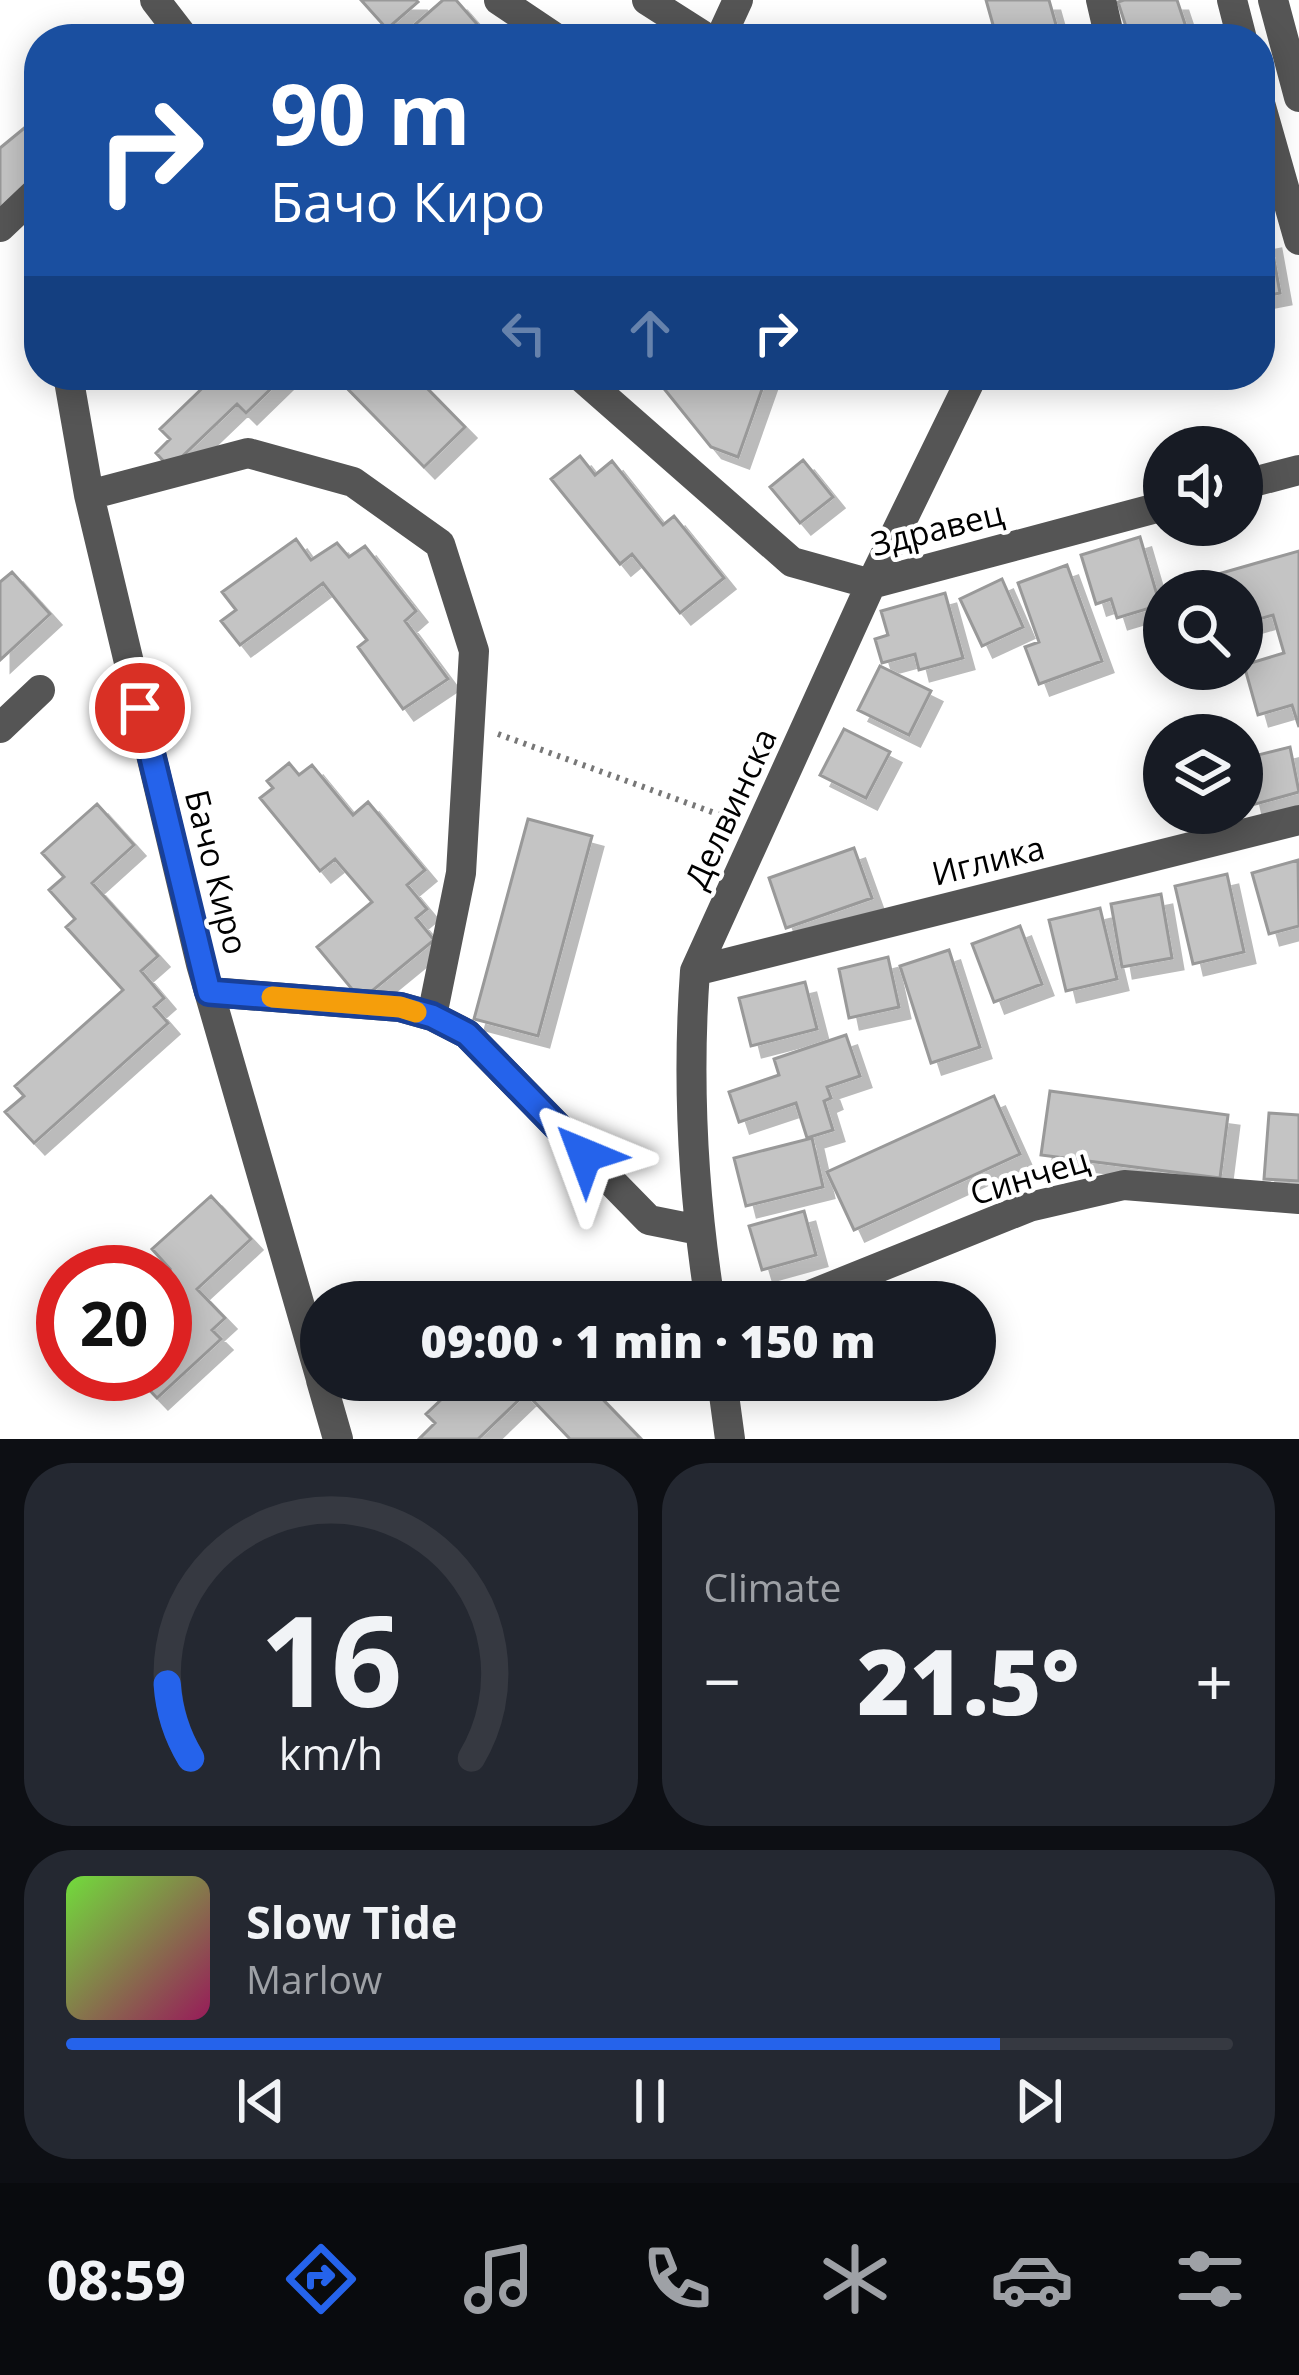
<!DOCTYPE html>
<meta charset="utf-8">
<style>
:root{--surface:#171b24;--page:#242831;--text:#f1f3f6;--muted:#9ea1a6;--line:#363941;--accent:#2563eb}
body{margin:0;font-family:"Open Sans",sans-serif;background:var(--page);color:var(--text);height:100vh;display:flex;flex-direction:column;font-size:45px;white-space:nowrap}
*{box-sizing:border-box;margin:0}
p{font-size:39px;color:var(--muted)}
.icon{flex:none;width:66px;height:66px;fill:none;stroke:currentColor;stroke-width:2;stroke-linecap:round;stroke-linejoin:round}
.map{position:relative;height:1439px;overflow:hidden}
.panel{display:flex;flex-direction:column;gap:24px;padding:24px;background:#0d0f14;flex:1}
.panel>*{flex:none}
.top-card{position:absolute;left:24px;top:24px;width:1251px;height:366px;border-radius:48px;box-shadow:0 6px 30px #0003;background:#1a4fa0;color:#fff;overflow:hidden}
.tools{position:absolute;left:1143px;top:426px;display:grid;gap:24px}
.tools a{display:grid;place-items:center;width:120px;height:120px;border-radius:50%;background:var(--surface);box-shadow:0 6px 30px #0003;font-size:60px}
.speed{position:absolute;left:36px;top:1245px;display:flex;gap:24px;font-size:60px;font-weight:700;text-align:center}
.speed>*{display:grid;place-content:center;width:156px;height:156px;border-radius:50%;background:var(--surface);box-shadow:0 6px 30px #0003;line-height:1}
.speed .limit{border:18px solid #d22;background:#fff;color:#111}
.pin{position:absolute;display:grid;place-items:center;width:102px;height:102px;color:#fff;margin:-51px;border:6px solid #fff;border-radius:50%;box-shadow:0 3px 12px #0007}
.me{position:absolute;width:132px;margin:-66px;rotate:316deg;stroke-linejoin:round;filter:drop-shadow(0 0 9px #0008)}
.turn{display:flex;align-items:center;gap:42px;height:252px;padding:0 48px;font-size:54px}
.turn .icon{width:156px;height:156px;stroke-width:2.5}
.turn b{display:block;font-size:84px;line-height:102px}
.lanes{display:flex;align-items:center;height:114px;padding:0 48px;background:#0003;justify-content:center;gap:60px;direction:ltr}
.lanes .off{opacity:.35}
.big{font-size:90px;font-weight:800;line-height:1.1}
.panel .widget{flex:1;display:flex;flex-direction:column;justify-content:center;gap:18px;min-width:0;padding:0 42px;border-radius:48px;background:var(--page)}
.panel .dial{align-items:center;gap:0}
.dial svg{height:312px;overflow:visible;fill:none;stroke:var(--line);stroke-width:7;stroke-linecap:round;text-anchor:middle}
.dial text{fill:var(--text);stroke:none}
.song{display:flex;align-items:center;gap:36px}
.cover{width:144px;height:144px;border-radius:18px;background:linear-gradient(135deg,hsl(100 70% 55%),hsl(330 70% 35%))}
.played{height:12px;border-radius:6px;background:linear-gradient(90deg,var(--accent) 80%,var(--line) 80%)}
.keys{display:flex;justify-content:space-around;direction:ltr}
.heat{display:flex;justify-content:space-between;align-items:center;font-size:66px;direction:ltr}
.panel .tiles{flex:1;display:grid;gap:24px;grid-template-columns:1fr 1fr}
.widget:last-child{grid-column:span 2}
.trip{position:absolute;left:300px;top:1281px;width:696px;height:120px;border-radius:60px;background:var(--surface);box-shadow:0 6px 30px #0003;font-weight:800;line-height:120px;text-align:center}
.menu{display:flex;height:192px;justify-content:space-around;align-items:center;background:#090b0e;color:var(--muted)}
.menu .icon{width:84px;height:84px}
.menu .on{color:var(--accent)}
.menu b{font-size:54px;color:var(--text)}
.map>svg:first-child{display:block}
.building{fill:#c4c4c4;stroke:#999;stroke-width:3;filter:url(#shadow)}
.lines{fill:none;stroke-linecap:round;stroke-linejoin:round}
.path{stroke:#777;stroke-width:6;stroke-dasharray:3 6;stroke-linecap:butt}
.minor{stroke:#555;stroke-width:30}
.route-casing{stroke:#184099;stroke-width:30}
.route{stroke:#2563eb;stroke-width:21}
.slow{stroke:#f59e0b;stroke-width:21}
.labels{text-anchor:middle;dominant-baseline:central;stroke-width:9;stroke-linejoin:round;paint-order:stroke}
.street-label{font-size:33px;fill:#000;stroke:#fff}
</style>
<div class="map">
<svg width="1299" height="1439" viewBox="0 0 1299 1439">
<defs>
<filter id="shadow"><feDropShadow dx="11" dy="11" stdDeviation="0" flood-color="#0004"/></filter>
</defs>
<rect width="100%" height="100%" fill="#fff"/>
<path class="building" d="M361 0H416L418 2 387 29Z
M443 0H456L490 39H423L412 27Z
M986 0H1049L1060 39H997Z
M1124 0H1177L1190 39H1130L1118 2Z
M39 116V178L0 211V148Z
M1270 238 1280 293 1260 297V240Z
M216 375H285L246 413 237 404 170 468 156 453 170 439 160 429Z
M334 375H414L465 427 424 467Z
M653 375H767L738 457 711 447Z
M580 456 595 475 612 461 663 525 674 516 724 578 680 613 632 554 620 564 551 479Z
M803 460 833 497 800 523 770 487Z
M1140 537 1160 605 1117 618 1111 599 1096 604 1081 555Z
M296 539 311 560 337 543 349 557 365 546 416 611 405 621 448 679 403 709 358 647 367 640 323 583 240 645 221 621 236 610 222 592Z
M1299 551V727L1292 705 1258 715 1244 665 1284 653 1273 615 1242 624V591H1177L1176 586Z
M1067 565 1102 661 1039 684 1025 647 1039 642 1018 583Z
M12 572 50 614 0 660V582Z
M1002 579 1023 627 982 646 960 599Z
M945 593 963 658 919 670 915 654 882 663 875 639 888 635 881 611Z
M880 666 931 691 909 735 858 710Z
M844 729 890 752 866 798 820 775Z
M1290 747 1299 792 1252 805 1242 759Z
M289 763 299 775 312 765 353 815 368 802 425 870 407 885 427 909 416 918 434 940 361 1000 317 947 372 902 335 859 320 871 260 798 273 788 267 781Z
M97 804 134 845 92 883 158 956 141 971 164 998 154 1007 168 1023 34 1143 5 1112 24 1096 15 1086 123 990 66 927 75 919 49 890 64 877 42 853Z
M528 819 592 836 538 1036 474 1019Z
M854 848 872 898 786 928 769 878Z
M1298 860 1299 926 1269 934 1252 873Z
M1227 874 1244 952 1193 964 1175 886Z
M1161 894 1172 958 1122 967 1111 904Z
M1100 908 1117 979 1066 991 1049 920Z
M1020 926 1042 984 994 1002 972 944Z
M949 950 980 1047 931 1063 900 966Z
M888 957 899 1007 849 1018 839 969Z
M805 982 817 1029 751 1046 739 998Z
M846 1035 860 1076 827 1087 831 1098 824 1101 833 1130 807 1138 796 1103 739 1122 729 1092 779 1075 774 1059Z
M1050 1091 1228 1115 1220 1178 1041 1155Z
M994 1096 1020 1154 854 1230 827 1172Z
M1269 1113 1299 1115V1181L1264 1179Z
M812 1138 823 1187 746 1206 734 1158Z
M211 1196 251 1239 197 1289 225 1318 212 1330 221 1339 157 1398 134 1374H165V1317L181 1303 165 1285V1274L170 1269 152 1249Z
M804 1211 816 1255 762 1270 749 1226Z
M462 1380H584L641 1439H570L526 1393 478 1439H419L435 1423 426 1414Z"/>
<g class="lines">
<path class="path" d="M498 734 734 820"/>
<path class="minor" d="M155 0 185 39
M499 0 557 39
M647 0 708 39
M1101 0 1110 39
M1232 0 1242 39
M1273 0 1299 97
M720 39 738 0
M1260 103 1299 240
M0 227 39 190
M68 375 89 495 201 964 321 1379
M579 375 792 562 871 584 1164 506
M1242 485 1299 470
M89 495 248 453 353 482 440 544 474 651 461 873 432 1016
M0 728 40 690
M695 971 1299 820
M210 992 400 1007 432 1016 467 1034 649 1220 699 1230
M710 1302C693 1193 687 1081 695 971L871 584 973 375
M793 1302 1029 1207 1124 1185 1299 1199
M321 1380 338 1439
M722 1380 730 1439"/>
</g>
<g class="lines">
<g class="route-casing">
<path id="route" d="M140 708 209 992 400 1007 432 1016 467 1034 585 1155"/>
</g>
<use href="#route" class="route"/>
<path class="slow" d="M272 997 400 1007 416 1012"/>
</g>
<g class="labels">
<g class="street-label">
<text transform="translate(937 528) rotate(-14)">Здравец</text>
<text transform="translate(730 808) rotate(-65)">Делвинска</text>
<text transform="translate(988 860) rotate(-14)">Иглика</text>
<text transform="translate(217 872) rotate(76)">Бачо Киро</text>
<text transform="translate(1029 1176) rotate(-17)">Синчец</text>
</g>
</g>
</svg>
<div class="tools">
<a><svg class="icon" aria-label="sound" viewBox="0 0 24 24"><path d="M4 9h4l5-4v14l-5-4H4zM17 9q2 3 0 6"/></svg></a>
<a><svg class="icon" aria-label="search" viewBox="0 0 24 24"><circle cx="10" cy="10" r="6"/><path d="M15 15l6 6"/></svg></a>
<a><svg class="icon" aria-label="layers" viewBox="0 0 24 24"><path d="M12 4l9 5-9 5-9-5zM3 14l9 5 9-5"/></svg></a>
</div>
<div class="speed"><div class="limit">20</div></div>
<div class="pin" style="left:140px;top:708px;background:#d93025"><svg class="icon" aria-label="arrive" viewBox="0 0 24 24"><path d="M6 21V4h12l-3 4 3 4H6"/></svg></div>
<svg class="me" style="left:585px;top:1155px" viewBox="-20 -20 40 40"><path d="M0-17L14 15 0 8-14 15z" fill="#2563eb" stroke="#fff" stroke-width="4"/></svg>
<div class="trip">09:00 · 1 min · 150 m</div>
<div class="top-card">
<div class="turn"><svg class="icon" aria-label="right" viewBox="0 0 24 24"><path d="M7 20v-9h11M14 6l5 5-5 5"/></svg><div><b>90 m</b>Бачо Киро</div></div>
<div class="lanes"><svg class="icon off" aria-label="left" viewBox="0 0 24 24"><path d="M17 20v-9H6M10 6l-5 5 5 5"/></svg><svg class="icon off" aria-label="ahead" viewBox="0 0 24 24"><path d="M12 20V5M6 11l6-6 6 6"/></svg><svg class="icon" aria-label="right" viewBox="0 0 24 24"><path d="M7 20v-9h11M14 6l5 5-5 5"/></svg></div>
</div>
</div>
<section class="panel">
<div class="tiles">
<div class="widget dial"><svg viewBox="0 0 100 80">
<path d="M14 69A42 42 0 1 1 86 69"/>
<path d="M14 69A42 42 0 0 1 8 50" stroke="#2563eb"/>
<text x="50" y="56" font-size="32" font-weight="700">16</text>
<text x="50" y="72" font-size="11">km/h</text>
</svg></div>
<div class="widget"><p>Climate</p>
<div class="heat"><a>−</a><b class="big">21.5°</b><a>+</a></div>
</div>
<div class="widget">
<div class="song"><i class="cover"></i><div><b>Slow Tide</b><p>Marlow</p></div></div>
<div class="played"></div>
<div class="keys"><svg class="icon" aria-label="previous" viewBox="0 0 24 24"><path d="M18 5L8 12l10 7zM5 5v14"/></svg><svg class="icon" aria-label="pause" viewBox="0 0 24 24"><path d="M8 5v14M16 5v14"/></svg><svg class="icon" aria-label="next" viewBox="0 0 24 24"><path d="M6 5l10 7-10 7zM19 5v14"/></svg></div>
</div>
</div>
</section>
<nav class="menu">
<b>08:59</b>
<svg class="icon on" aria-label="directions" viewBox="0 0 24 24"><path d="M12 3l9 9-9 9-9-9zM9 14v-3h6M13 9l2 2-2 2"/></svg>
<svg class="icon" aria-label="music" viewBox="0 0 24 24"><path d="M9 18V5l10-2v13"/><circle cx="6" cy="18" r="3"/><circle cx="16" cy="16" r="3"/></svg>
<svg class="icon" aria-label="phone" viewBox="0 0 24 24"><path d="M5 4h4l2 5-3 2q2 4 5 5l2-3 5 2v4C11 20 4 13 5 4z"/></svg>
<svg class="icon" aria-label="climate" viewBox="0 0 24 24"><path d="M12 3v18M4 7l16 10M4 17L20 7"/></svg>
<svg class="icon" aria-label="car" viewBox="0 0 24 24"><path d="M5 17H2v-5l4-1 3-4h7l3 4 3 1v5h-3M9 17h6M6 11h13"/><circle cx="7" cy="17" r="2"/><circle cx="17" cy="17" r="2"/></svg>
<svg class="icon" aria-label="filters" viewBox="0 0 24 24"><path d="M4 7h16M4 17h16"/><circle cx="9" cy="7" r="2"/><circle cx="15" cy="17" r="2"/></svg>
</nav>
